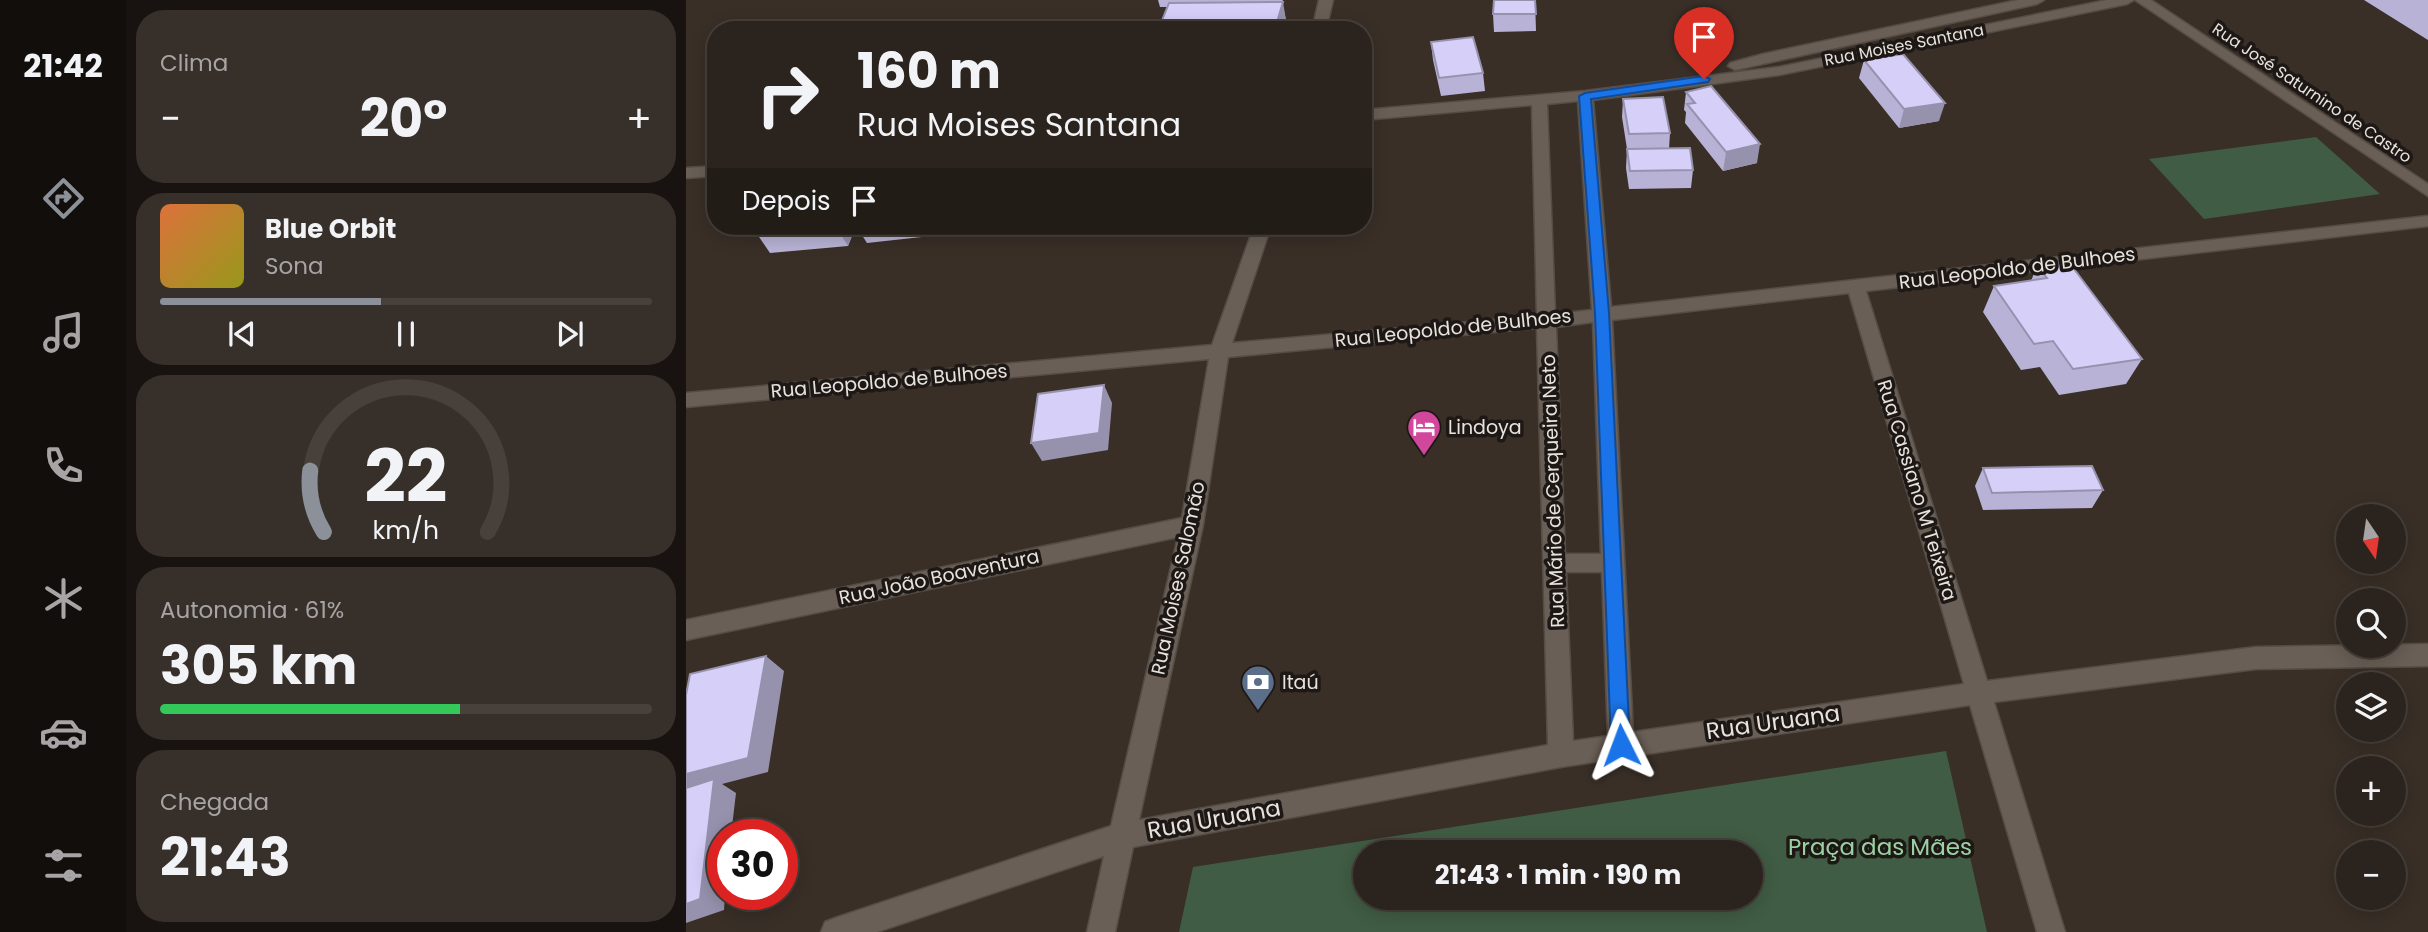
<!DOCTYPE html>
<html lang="pt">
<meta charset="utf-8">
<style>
:root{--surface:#2b231d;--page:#372f2a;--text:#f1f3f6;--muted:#a6a4a4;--line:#47403b;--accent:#8c9099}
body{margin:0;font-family:Poppins,sans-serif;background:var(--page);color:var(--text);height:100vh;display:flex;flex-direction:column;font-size:26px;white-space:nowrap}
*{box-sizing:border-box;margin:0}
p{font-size:23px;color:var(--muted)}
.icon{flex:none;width:38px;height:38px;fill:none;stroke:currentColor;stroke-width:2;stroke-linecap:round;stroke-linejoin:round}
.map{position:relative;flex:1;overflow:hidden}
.side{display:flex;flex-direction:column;gap:10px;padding:10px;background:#181310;width:560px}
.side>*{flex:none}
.guide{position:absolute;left:21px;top:21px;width:665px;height:214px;border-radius:28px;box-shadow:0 4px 18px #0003,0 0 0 2px var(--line);background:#2b231d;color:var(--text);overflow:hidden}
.needle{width:46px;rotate:167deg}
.tools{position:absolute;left:1650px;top:504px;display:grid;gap:14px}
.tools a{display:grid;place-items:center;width:70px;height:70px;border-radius:50%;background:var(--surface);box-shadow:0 4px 18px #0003,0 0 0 2px var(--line);font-size:35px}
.speed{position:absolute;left:21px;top:819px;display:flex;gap:14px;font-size:35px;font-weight:700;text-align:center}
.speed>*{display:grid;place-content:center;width:91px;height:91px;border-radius:50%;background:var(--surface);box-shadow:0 4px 18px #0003,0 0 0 2px var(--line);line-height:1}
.speed .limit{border:10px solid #d22;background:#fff;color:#111}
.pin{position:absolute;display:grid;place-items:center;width:60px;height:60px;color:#fff;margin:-72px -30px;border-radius:50% 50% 50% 0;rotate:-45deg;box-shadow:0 0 7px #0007}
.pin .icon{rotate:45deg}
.me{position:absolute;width:77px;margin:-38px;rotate:357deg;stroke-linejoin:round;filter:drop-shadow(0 0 5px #0008)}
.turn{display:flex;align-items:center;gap:24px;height:147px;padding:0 35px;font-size:32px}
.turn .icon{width:91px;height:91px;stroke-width:2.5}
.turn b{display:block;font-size:49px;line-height:60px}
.then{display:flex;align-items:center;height:66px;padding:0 35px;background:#0003;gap:14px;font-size:26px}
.big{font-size:52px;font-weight:700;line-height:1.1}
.side .widget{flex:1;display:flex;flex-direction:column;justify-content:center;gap:10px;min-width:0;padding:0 24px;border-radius:28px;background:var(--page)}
.side .dial{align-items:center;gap:0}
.dial svg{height:182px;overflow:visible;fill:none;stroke:var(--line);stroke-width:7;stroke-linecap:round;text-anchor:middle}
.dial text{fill:var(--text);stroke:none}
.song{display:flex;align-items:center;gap:21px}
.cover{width:84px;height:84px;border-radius:10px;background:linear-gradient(135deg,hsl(20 70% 55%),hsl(60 70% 35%))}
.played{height:7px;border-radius:4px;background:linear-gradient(90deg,var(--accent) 45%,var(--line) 45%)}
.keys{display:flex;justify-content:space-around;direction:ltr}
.heat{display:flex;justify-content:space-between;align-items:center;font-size:38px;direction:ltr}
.charge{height:10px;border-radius:5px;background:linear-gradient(90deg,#34c759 61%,var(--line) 0)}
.trip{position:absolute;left:667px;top:840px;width:410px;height:70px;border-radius:35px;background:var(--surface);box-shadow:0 4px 18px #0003,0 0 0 2px var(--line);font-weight:700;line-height:70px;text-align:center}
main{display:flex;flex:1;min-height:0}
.tabs{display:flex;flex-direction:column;width:126px;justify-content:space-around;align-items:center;background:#110e0c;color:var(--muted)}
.tabs .icon{width:49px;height:49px}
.tabs .selected{color:var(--accent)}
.tabs b{font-size:32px;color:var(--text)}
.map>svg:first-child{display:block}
.green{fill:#405c44;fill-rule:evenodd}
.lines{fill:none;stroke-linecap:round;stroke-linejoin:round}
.minor-casing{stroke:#544c45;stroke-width:3}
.minor{fill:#695f56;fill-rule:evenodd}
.wall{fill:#b8b3d6}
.shaded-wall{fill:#9692ae}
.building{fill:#d6d0f9;stroke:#9692ae;stroke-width:2}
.route{fill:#1a73e8;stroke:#114b97;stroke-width:2}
.labels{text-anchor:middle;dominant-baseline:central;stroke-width:7;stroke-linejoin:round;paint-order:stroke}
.far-street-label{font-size:16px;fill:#e8e2dc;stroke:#1d1815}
.street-label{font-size:19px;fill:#e8e2dc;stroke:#1d1815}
.poi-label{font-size:19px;fill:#e8e2dc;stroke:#1d1815;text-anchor:start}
.near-street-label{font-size:23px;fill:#e8e2dc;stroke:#1d1815}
.near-park-label{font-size:23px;fill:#9bd1a2;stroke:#1d1815}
</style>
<main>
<nav class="tabs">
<b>21:42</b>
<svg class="icon selected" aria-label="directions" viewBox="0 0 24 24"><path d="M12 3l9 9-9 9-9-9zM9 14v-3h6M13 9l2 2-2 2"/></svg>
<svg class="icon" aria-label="music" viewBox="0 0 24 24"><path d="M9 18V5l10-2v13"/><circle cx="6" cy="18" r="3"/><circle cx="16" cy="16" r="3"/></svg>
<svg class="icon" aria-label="phone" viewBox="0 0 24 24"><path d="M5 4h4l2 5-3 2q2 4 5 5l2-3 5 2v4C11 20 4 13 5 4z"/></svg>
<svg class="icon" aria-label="climate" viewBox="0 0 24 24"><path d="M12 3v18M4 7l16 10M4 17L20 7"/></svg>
<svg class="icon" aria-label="car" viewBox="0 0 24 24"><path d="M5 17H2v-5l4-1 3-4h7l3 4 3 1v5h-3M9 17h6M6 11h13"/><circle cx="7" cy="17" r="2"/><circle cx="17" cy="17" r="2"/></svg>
<svg class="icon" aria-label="filters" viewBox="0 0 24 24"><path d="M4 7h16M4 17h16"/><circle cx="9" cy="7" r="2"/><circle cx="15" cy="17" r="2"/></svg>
</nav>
<section class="side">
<div class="widget"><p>Clima</p>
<div class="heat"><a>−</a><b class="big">20°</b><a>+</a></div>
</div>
<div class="widget">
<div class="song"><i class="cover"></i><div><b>Blue Orbit</b><p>Sona</p></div></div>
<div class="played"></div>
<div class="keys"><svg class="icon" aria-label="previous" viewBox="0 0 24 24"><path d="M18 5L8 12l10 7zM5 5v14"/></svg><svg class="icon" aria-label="pause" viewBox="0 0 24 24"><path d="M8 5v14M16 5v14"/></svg><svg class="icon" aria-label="next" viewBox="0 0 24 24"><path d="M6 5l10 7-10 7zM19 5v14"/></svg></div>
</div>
<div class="widget dial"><svg viewBox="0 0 100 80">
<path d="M14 69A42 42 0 1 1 86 69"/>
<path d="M14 69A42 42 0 0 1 8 42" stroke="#8c9099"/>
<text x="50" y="56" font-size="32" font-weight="700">22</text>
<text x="50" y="72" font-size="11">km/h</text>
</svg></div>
<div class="widget"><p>Autonomia · 61%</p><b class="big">305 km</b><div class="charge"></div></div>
<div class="widget"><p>Chegada</p><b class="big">21:43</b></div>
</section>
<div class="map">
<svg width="1742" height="932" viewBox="0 0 1742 932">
<rect width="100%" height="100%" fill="#392f27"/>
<path class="green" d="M1630 137 1694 194 1518 219 1463 159Z
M1260 751 1301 932H493L507 867ZM679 852H1064V898H679Z"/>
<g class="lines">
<g class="minor-casing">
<path id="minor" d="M633 0H647L640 30H626Z
M1332 0H1358L1351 4 1049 70 1042 66 1044 63 1077 54Z
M1421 0H1448L1441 4 1093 75 907 100 925 307 1742 216V226L1180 291 1301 681 1570 647 1742 644V666L1570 669 1308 702 1379 932H1351L1284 705 875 767 447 847 429 932H401L418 856 191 932H135L139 922 149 918 425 826 492 537 0 640V620L496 518 523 359 0 407V393L526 345 568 226H585L546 343 851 316 846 105 677 120V110L899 91 1093 67ZM892 101 906 310 869 314 861 104ZM1163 293 1278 684 947 732 926 320ZM907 322 915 554H879L870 327ZM851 328 862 745 453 820 517 525 542 357ZM880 572H916L922 736 887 741Z
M1449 0H1465L1742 184V196Z
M30 166V176L0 178V168Z"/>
</g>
<use href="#minor" class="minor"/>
</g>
<path class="wall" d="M472 0H597L596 2 600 20 598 30H477L475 23 482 7H474Z
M849 0 850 31 808 32 807 14Z
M1678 0H1742V40Z
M745 42 797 73 799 91 755 96 747 60Z
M1178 60 1253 121 1213 128 1173 78Z
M1000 92 1071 163 1037 171 999 123 1000 112 998 110Z
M937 99 984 133 983 149 1007 170 1005 188 943 189 940 168 941 149 936 117Z
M75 226H170L162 246 84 253 71 234Z
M170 226H248L245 236 181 243Z
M1351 266 1456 359 1440 384 1373 395 1354 367 1335 370 1297 312 1308 286 1345 281Z
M1297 468 1417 490 1406 508 1297 510 1289 486Z"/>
<path class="shaded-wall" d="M597 2 600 20 598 30H593L591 22Z
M1259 103 1253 121 1213 128 1218 109Z
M1074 144 1071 163 1037 171 1040 152Z
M150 226H170L162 246 150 227Z
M239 226H248L245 236Z
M418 385 426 403 422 450 356 461 345 443Z
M80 656 98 671 82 772 36 784 50 793 45 835H37V894H39L38 910 0 923V774Z"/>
<path class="building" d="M808 0H849L850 14H807Z
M597 2 591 22 475 23 483 3Z
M787 37 797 73 753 78 745 42Z
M1217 54 1259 103 1218 109 1178 60Z
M1025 86 1074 144 1040 152 1001 104 1009 103 1000 92Z
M977 97 984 133 943 134 937 99Z
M1004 148 1007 170 944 171 941 149Z
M75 226H150V227L71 234Z
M1382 261 1456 359 1387 369 1367 341 1348 344 1308 286 1361 278 1351 266Z
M418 385 413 433 345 443 352 394Z
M1406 466 1417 490 1306 493 1297 468Z
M80 656 62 758 0 774V695L4 674Z
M28 779 14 899 0 904V788Z"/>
<path class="route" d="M1018 76 1024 79 1022 82 905 99 923 313 944 745 942 751 935 754 928 751 925 745 909 313 893 96 899 93Z"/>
<defs>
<g id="hotel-pin" transform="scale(1.75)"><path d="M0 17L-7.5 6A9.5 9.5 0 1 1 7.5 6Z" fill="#d1479c" stroke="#1d1815"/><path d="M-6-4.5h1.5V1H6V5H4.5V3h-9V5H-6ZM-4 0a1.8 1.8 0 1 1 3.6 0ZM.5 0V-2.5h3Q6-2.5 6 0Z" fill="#fff"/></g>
<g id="bank-pin" transform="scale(1.75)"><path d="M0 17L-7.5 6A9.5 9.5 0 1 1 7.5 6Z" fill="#5c6f8a" stroke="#1d1815"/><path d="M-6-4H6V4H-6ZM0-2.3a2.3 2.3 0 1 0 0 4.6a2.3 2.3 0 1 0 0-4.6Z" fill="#fff"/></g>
</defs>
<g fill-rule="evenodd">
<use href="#hotel-pin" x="738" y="427"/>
<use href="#bank-pin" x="572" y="682"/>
</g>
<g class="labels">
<g class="far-street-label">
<text transform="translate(1218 45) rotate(-11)">Rua Moises Santana</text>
<text transform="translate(1626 93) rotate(34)">Rua José Saturnino de Castro</text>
</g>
<g class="street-label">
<text transform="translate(1331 268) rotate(-7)">Rua Leopoldo de Bulhoes</text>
<text transform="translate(767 328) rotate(-6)">Rua Leopoldo de Bulhoes</text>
<text transform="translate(203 381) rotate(-5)">Rua Leopoldo de Bulhoes</text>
<text transform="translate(1231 490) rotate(73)">Rua Cassiano M Teixeira</text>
<text transform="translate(867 491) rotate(-92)">Rua Mário de Cerqueira Neto</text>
<text transform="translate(253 577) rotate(-12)">Rua João Boaventura</text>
<text transform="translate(492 578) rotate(-78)">Rua Moises Salomão</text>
</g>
<g class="poi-label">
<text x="762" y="427">Lindoya</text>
<text x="596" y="682">Itaú</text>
</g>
<g class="near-street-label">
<text transform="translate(1087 722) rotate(-8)">Rua Uruana</text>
<text transform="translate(528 819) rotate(-10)">Rua Uruana</text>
</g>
<g class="near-park-label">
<text x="1194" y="847">Praça das Mães</text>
</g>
</g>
</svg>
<div class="tools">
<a><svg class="needle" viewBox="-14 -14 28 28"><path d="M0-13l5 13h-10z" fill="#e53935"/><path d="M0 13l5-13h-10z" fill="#a6a4a4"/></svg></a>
<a><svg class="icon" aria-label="search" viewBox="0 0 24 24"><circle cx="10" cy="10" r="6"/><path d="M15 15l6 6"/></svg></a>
<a><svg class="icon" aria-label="layers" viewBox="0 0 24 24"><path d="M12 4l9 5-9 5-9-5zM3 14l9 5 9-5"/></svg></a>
<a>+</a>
<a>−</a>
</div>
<div class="speed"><div class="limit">30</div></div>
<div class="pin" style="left:1018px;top:79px;background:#d93025"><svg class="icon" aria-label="arrive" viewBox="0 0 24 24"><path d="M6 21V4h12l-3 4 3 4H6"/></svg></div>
<svg class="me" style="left:935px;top:745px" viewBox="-20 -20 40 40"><path d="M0-17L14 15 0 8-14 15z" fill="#1a73e8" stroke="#fff" stroke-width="4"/></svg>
<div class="trip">21:43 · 1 min · 190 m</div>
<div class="guide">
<div class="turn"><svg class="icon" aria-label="right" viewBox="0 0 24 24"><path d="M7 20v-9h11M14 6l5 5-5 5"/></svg><div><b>160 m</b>Rua Moises Santana</div></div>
<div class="then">Depois<svg class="icon" aria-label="arrive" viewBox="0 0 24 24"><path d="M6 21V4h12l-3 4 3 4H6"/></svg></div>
</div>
</div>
</main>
